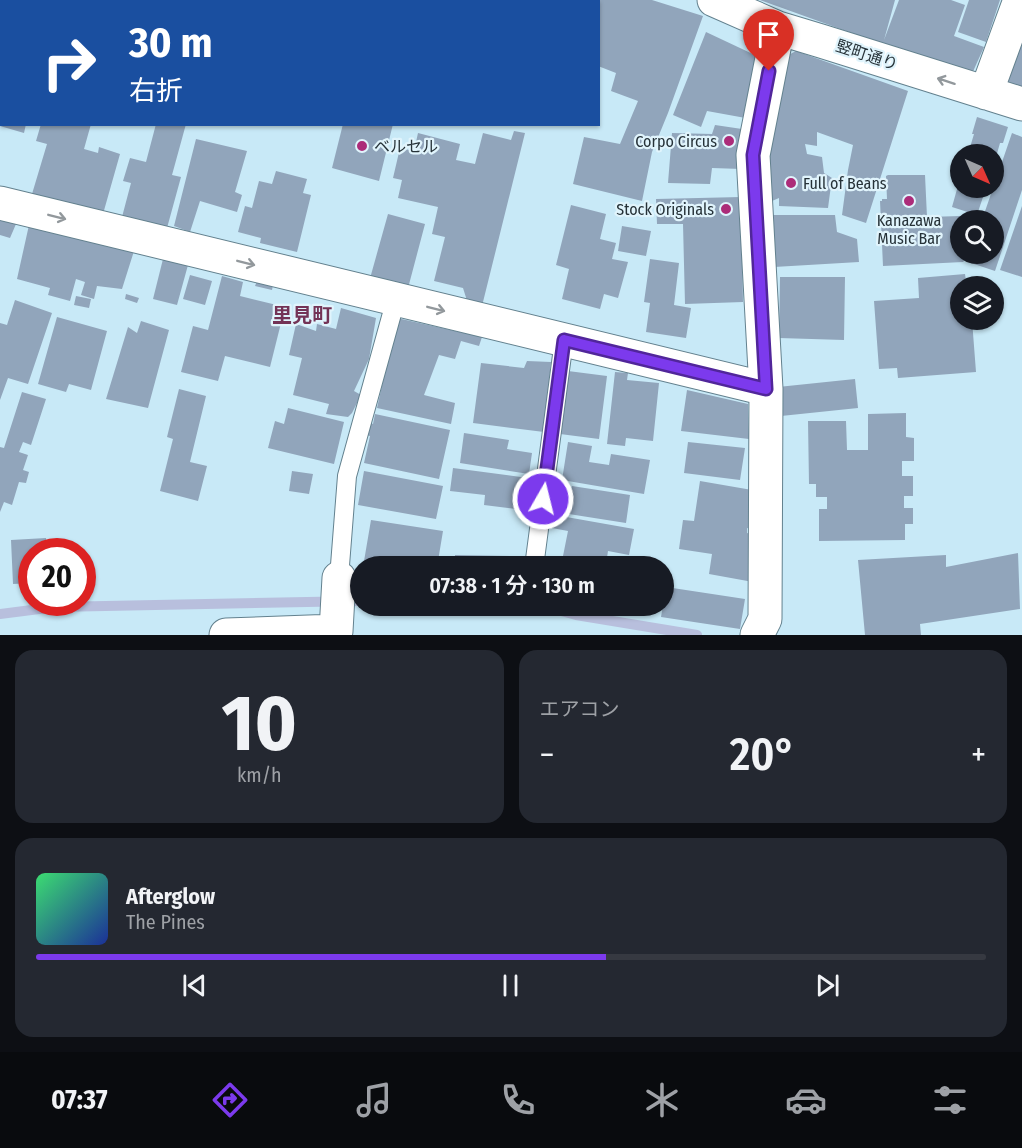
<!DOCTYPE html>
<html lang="ja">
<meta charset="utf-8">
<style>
:root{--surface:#171b24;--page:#242831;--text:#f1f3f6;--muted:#9ea1a6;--line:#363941;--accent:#7c3aed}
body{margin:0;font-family:"Fira Sans Condensed","Noto Sans JP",sans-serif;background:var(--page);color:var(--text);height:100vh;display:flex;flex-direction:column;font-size:22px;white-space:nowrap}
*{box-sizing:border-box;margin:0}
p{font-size:20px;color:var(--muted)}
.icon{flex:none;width:33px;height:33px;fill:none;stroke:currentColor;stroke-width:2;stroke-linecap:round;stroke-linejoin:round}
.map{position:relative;height:635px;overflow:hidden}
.sheet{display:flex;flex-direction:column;gap:15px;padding:15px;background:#0d0f14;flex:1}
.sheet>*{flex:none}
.hud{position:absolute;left:0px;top:0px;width:600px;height:126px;box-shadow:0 2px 4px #0004;background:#1a4fa0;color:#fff;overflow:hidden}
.needle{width:39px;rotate:135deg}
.tools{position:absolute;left:950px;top:144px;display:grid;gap:12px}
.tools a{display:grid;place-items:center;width:54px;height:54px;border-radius:50%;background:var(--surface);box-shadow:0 2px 4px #0004;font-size:30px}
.speed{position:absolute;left:18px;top:538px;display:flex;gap:12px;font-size:30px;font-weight:700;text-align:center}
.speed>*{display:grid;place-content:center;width:78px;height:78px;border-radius:50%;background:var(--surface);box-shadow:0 2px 4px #0004;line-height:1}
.speed .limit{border:9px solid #d22;background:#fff;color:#111}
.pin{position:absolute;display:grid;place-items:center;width:51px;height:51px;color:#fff;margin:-62px -26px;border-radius:50% 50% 50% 0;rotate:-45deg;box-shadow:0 0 6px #0007}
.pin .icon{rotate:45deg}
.me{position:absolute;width:66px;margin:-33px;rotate:8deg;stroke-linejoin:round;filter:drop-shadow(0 0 4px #0008)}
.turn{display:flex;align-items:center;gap:21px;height:126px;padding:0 30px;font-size:27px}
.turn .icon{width:78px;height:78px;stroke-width:2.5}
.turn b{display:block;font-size:42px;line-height:51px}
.big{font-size:45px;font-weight:600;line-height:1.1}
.sheet .widget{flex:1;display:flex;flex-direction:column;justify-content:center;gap:9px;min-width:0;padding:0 21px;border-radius:18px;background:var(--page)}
.sheet .dial{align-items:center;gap:0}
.dial b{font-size:78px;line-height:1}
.song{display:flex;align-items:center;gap:18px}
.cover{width:72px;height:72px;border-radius:9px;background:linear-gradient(135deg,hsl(140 70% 55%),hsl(230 70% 35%))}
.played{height:6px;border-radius:3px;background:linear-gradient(90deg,var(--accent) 60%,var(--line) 60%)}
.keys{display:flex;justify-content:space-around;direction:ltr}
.heat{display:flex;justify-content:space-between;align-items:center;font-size:33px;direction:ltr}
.sheet .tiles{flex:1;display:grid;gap:15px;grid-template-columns:1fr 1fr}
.widget:last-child{grid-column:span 2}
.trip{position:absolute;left:350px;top:556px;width:324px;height:60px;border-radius:30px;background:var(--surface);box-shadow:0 2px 4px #0004;font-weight:600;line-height:60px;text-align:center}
.menu{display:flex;height:96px;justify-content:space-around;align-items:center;background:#090b0e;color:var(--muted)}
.menu .icon{width:42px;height:42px}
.menu .on{color:var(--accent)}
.menu b{font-size:27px;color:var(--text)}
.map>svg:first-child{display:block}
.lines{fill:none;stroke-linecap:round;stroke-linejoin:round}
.stream{stroke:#b8bfdd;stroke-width:10}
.building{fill:#91a5bb}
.lane-casing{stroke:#63818e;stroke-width:20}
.street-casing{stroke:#63818e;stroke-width:35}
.lane{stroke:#fff;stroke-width:18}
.street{stroke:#fff;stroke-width:33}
.oneway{stroke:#92989c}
.route-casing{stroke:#51269a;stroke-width:15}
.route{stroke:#7c3aed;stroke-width:10}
.poi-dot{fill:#ac2c79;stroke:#e0f4fc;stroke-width:2}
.labels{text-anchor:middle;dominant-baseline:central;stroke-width:4.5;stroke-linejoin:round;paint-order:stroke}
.street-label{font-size:16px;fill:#263238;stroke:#e0f4fc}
.poi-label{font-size:16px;fill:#263238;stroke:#e0f4fc;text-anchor:end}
.quarter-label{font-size:20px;font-weight:bold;fill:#733356;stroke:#e0f4fc}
</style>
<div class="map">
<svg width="1022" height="635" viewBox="0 0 1022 635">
<rect width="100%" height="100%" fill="#c8e9f7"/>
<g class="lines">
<path class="stream" d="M543 606 576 615 697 635
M0 614 55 607 360 601"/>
</g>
<path class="building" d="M598 0H652L703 16 668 113 652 152 642 201 573 184 584 137 620 144 638 101 611 91 616 73 598 66Z
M760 0H895L884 40 899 0H951L965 5 954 36 984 47 971 76Z
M969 0H1000L986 42 958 32Z
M706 32 757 56 751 119 707 111 701 127 673 115Z
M1022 35V94L1004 88Z
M796 51 908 91 866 223 842 215 848 170 853 145 817 132V146L805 144 807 154 822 157 824 173 832 178 828 208 779 206V198L772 201 768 141 781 59Z
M977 117 1008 127 1003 143H1000L994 164 993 154H968L974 134H972Z
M0 124H26L24 133 0 126Z
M41 124H91L84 149 98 153 99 147 120 154 103 214 32 194 47 144 36 141Z
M156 124H186L172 175 181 177 167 228 122 217 131 183 123 181 130 158 146 162Z
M343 124H393L379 181 332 168Z
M715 125 742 129 741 169 712 168 710 184 668 183 672 133 712 134Z
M514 131 525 133 481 310 469 307 463 288 434 281 445 237 432 234 438 207 398 198 402 180 393 178 400 148 414 151 418 133 460 144 456 160 475 164 483 133 511 140Z
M1012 133 1022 137V190L995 271 968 262 971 254H993V220H982Z
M196 139 247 151 235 192 242 195 237 212 200 201 190 232 174 226Z
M276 171 307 179 303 193 311 195 297 252 260 243 261 238 238 232 245 206 252 208 259 181 272 184Z
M888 175H925L927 217 961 216 962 220H960V254H964L965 260 963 262 883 266 880 201H882V199H887L886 176Z
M959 182 960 188H986L977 215 952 207Z
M741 197 743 302 685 304 683 224H657L656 199Z
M571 205 606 214 600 239 616 243 612 259 628 262 618 298 604 294 600 309 562 299 569 269 556 265Z
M1022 206V277L1000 270Z
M388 214 425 224 407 292 369 282Z
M773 215H835L837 232 857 239 859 262 774 267Z
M0 219 16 224 10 238 0 235Z
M29 225 134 251 122 289 97 286 94 299 81 295 85 282 76 279 70 301 48 295 50 288 17 279Z
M622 226 651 231 646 256 618 251Z
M163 259 188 265 177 305 153 299Z
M650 259 679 263 674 305 691 308 686 338 646 332 650 303 644 302Z
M965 274 966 281 979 280 980 286H960V320H972L976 372 898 378 897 368 879 369 874 301 919 298 918 278Z
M190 275 212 281 205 305 183 299Z
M222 276 243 282 240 296 285 307 270 367 225 356 218 381 181 372 193 326 208 330Z
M780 277H845L844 340 779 338Z
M257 281 273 285 272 290 255 286Z
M126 294 139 298 137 303 125 299Z
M76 296 91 299 89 308 74 305Z
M15 300 52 313 28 384 8 378 0 400V323L7 325Z
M341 308 376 318 369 359 354 391 361 395 352 413 348 417 326 414 329 404 293 395 302 358 289 355 296 324 316 331 317 324 336 329Z
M57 317 107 331 91 390 69 384 66 392 38 384Z
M397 318 482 337 479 346 461 341 455 359 439 355 424 395 455 403 451 424 377 408Z
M141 321 169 330 148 408 106 399 128 327 137 333Z
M527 361 551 362 544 432 473 423 481 363 524 368Z
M568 371 607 376 599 439 560 434Z
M615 372 628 373 627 380 659 383 653 441 626 438 625 446 607 444Z
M855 379 858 408 781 416 778 387Z
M179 389 206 396 190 462 207 466 198 501 160 491 173 439 167 437Z
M687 390 748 404 749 439 681 431Z
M22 392 46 399 31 445 23 442 19 452 28 455 23 470 29 472 26 483 19 482 12 505 4 502 0 512V447L4 448Z
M288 408 344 422 334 464 268 448 275 421 284 424Z
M906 413V437L914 438V461H902V476H913V496H904V508H913V524H905V540L819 541V509H827V497H816V484H809L808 421H846L847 450H868V414Z
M375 414 450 430 439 479 364 463 370 436 366 435 369 422 373 424Z
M464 433 509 440 507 449 532 453 529 474 460 463Z
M568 442 592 446 589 462 609 465 611 454 650 460 644 494 562 480Z
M688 442 745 448 740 480 684 473Z
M453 468 528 478 524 510 484 505 485 495 450 491Z
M292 471 313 474 309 494 289 491Z
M364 471 443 486 436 519 358 505Z
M700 481 752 490 754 530 747 528V533L751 534 748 545 754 547 753 582 709 574 712 554 679 549 683 520 694 521Z
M572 486 630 495 626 523 556 512 558 501 570 503Z
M555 515 634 529 629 555 608 551 606 564 563 556 568 531 552 528Z
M371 520 443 531 437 567H363Z
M46 538 47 552H32V583L13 584 11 540Z
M1018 553 1020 609 920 624 921 635H865L858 560 946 555V567Z
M455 555 510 556 509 567H443V561L455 562Z
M554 558 579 567H551Z
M666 587 745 599 740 629 661 617Z"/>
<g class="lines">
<g class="lane-casing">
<path id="lane" d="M534 567 564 340
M339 578 347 476 396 299"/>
</g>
<g class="street-casing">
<path id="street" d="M714 0 778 28 821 41 1022 104
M986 93 1020 0
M0 203 766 389
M226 635 336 631 339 578
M757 635 765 619 766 389 753 155 778 28"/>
</g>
<use href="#lane" class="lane"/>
<use href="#street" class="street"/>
</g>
<defs><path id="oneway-shaft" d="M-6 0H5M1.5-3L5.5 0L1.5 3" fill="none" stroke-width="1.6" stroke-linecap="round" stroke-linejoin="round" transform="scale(1.5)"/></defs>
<g class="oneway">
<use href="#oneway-shaft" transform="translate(946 81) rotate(-162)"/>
<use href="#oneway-shaft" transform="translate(57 217) rotate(14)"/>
<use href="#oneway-shaft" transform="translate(246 263) rotate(14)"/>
<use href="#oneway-shaft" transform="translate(436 309) rotate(14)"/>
</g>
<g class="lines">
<g class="route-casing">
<path id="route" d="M543 499 564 340 766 389 753 155 769 71"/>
</g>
<use href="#route" class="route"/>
</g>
<g class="poi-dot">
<circle cx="729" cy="141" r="6"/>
<circle cx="362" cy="146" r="6"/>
<circle cx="791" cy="183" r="6"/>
<circle cx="909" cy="201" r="6"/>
<circle cx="726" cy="209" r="6"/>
</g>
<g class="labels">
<g class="street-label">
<text transform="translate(867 55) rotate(18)">竪町通り</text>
</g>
<g class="poi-label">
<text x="717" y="141">Corpo Circus</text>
<text x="374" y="146" text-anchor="start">ベルセル</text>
<text x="803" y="183" text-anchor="start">Full of Beans</text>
<text x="714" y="209">Stock Originals</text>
<text x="909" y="220" text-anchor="middle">Kanazawa<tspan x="909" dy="18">Music Bar</tspan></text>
</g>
<g class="quarter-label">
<text x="302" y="315">里見町</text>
</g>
</g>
</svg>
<div class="tools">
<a><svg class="needle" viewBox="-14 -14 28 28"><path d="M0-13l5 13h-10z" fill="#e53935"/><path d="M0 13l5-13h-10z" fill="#9ea1a6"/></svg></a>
<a><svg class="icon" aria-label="search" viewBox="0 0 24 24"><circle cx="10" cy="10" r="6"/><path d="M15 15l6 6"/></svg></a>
<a><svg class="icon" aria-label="layers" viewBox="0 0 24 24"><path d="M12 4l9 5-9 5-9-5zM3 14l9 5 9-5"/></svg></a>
</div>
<div class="speed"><div class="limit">20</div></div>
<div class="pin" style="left:769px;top:71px;background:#d93025"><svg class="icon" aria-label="arrive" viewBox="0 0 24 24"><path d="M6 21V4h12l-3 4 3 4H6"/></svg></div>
<svg class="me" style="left:543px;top:499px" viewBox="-20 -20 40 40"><circle r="17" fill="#7c3aed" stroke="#fff" stroke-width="3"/><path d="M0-11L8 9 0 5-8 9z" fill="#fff"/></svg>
<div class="trip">07:38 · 1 分 · 130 m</div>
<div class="hud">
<div class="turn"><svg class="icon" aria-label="right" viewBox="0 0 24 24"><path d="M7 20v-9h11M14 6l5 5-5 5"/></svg><div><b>30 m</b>右折</div></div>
</div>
</div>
<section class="sheet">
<div class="tiles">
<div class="widget dial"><b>10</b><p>km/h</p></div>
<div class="widget"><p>エアコン</p>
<div class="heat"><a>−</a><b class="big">20°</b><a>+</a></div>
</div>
<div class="widget">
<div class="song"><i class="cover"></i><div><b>Afterglow</b><p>The Pines</p></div></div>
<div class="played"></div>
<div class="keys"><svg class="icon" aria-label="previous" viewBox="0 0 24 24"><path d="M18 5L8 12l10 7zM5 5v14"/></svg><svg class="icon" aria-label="pause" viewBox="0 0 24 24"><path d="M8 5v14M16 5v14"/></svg><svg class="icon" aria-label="next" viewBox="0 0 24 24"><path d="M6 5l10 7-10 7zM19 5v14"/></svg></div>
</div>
</div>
</section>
<nav class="menu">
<b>07:37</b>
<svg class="icon on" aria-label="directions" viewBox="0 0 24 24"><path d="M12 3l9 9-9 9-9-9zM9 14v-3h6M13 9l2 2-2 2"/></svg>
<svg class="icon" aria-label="music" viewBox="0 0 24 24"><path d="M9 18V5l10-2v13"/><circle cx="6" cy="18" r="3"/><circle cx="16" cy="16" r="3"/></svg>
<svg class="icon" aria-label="phone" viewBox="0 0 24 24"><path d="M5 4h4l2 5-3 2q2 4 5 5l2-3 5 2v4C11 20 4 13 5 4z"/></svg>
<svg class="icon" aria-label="climate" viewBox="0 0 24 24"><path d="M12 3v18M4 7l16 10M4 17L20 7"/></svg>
<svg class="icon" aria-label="car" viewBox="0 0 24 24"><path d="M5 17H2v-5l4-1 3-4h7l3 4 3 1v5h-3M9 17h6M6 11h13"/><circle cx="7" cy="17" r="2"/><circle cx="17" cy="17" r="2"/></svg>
<svg class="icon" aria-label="filters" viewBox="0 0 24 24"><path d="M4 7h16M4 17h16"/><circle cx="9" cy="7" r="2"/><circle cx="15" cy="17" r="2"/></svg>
</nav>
